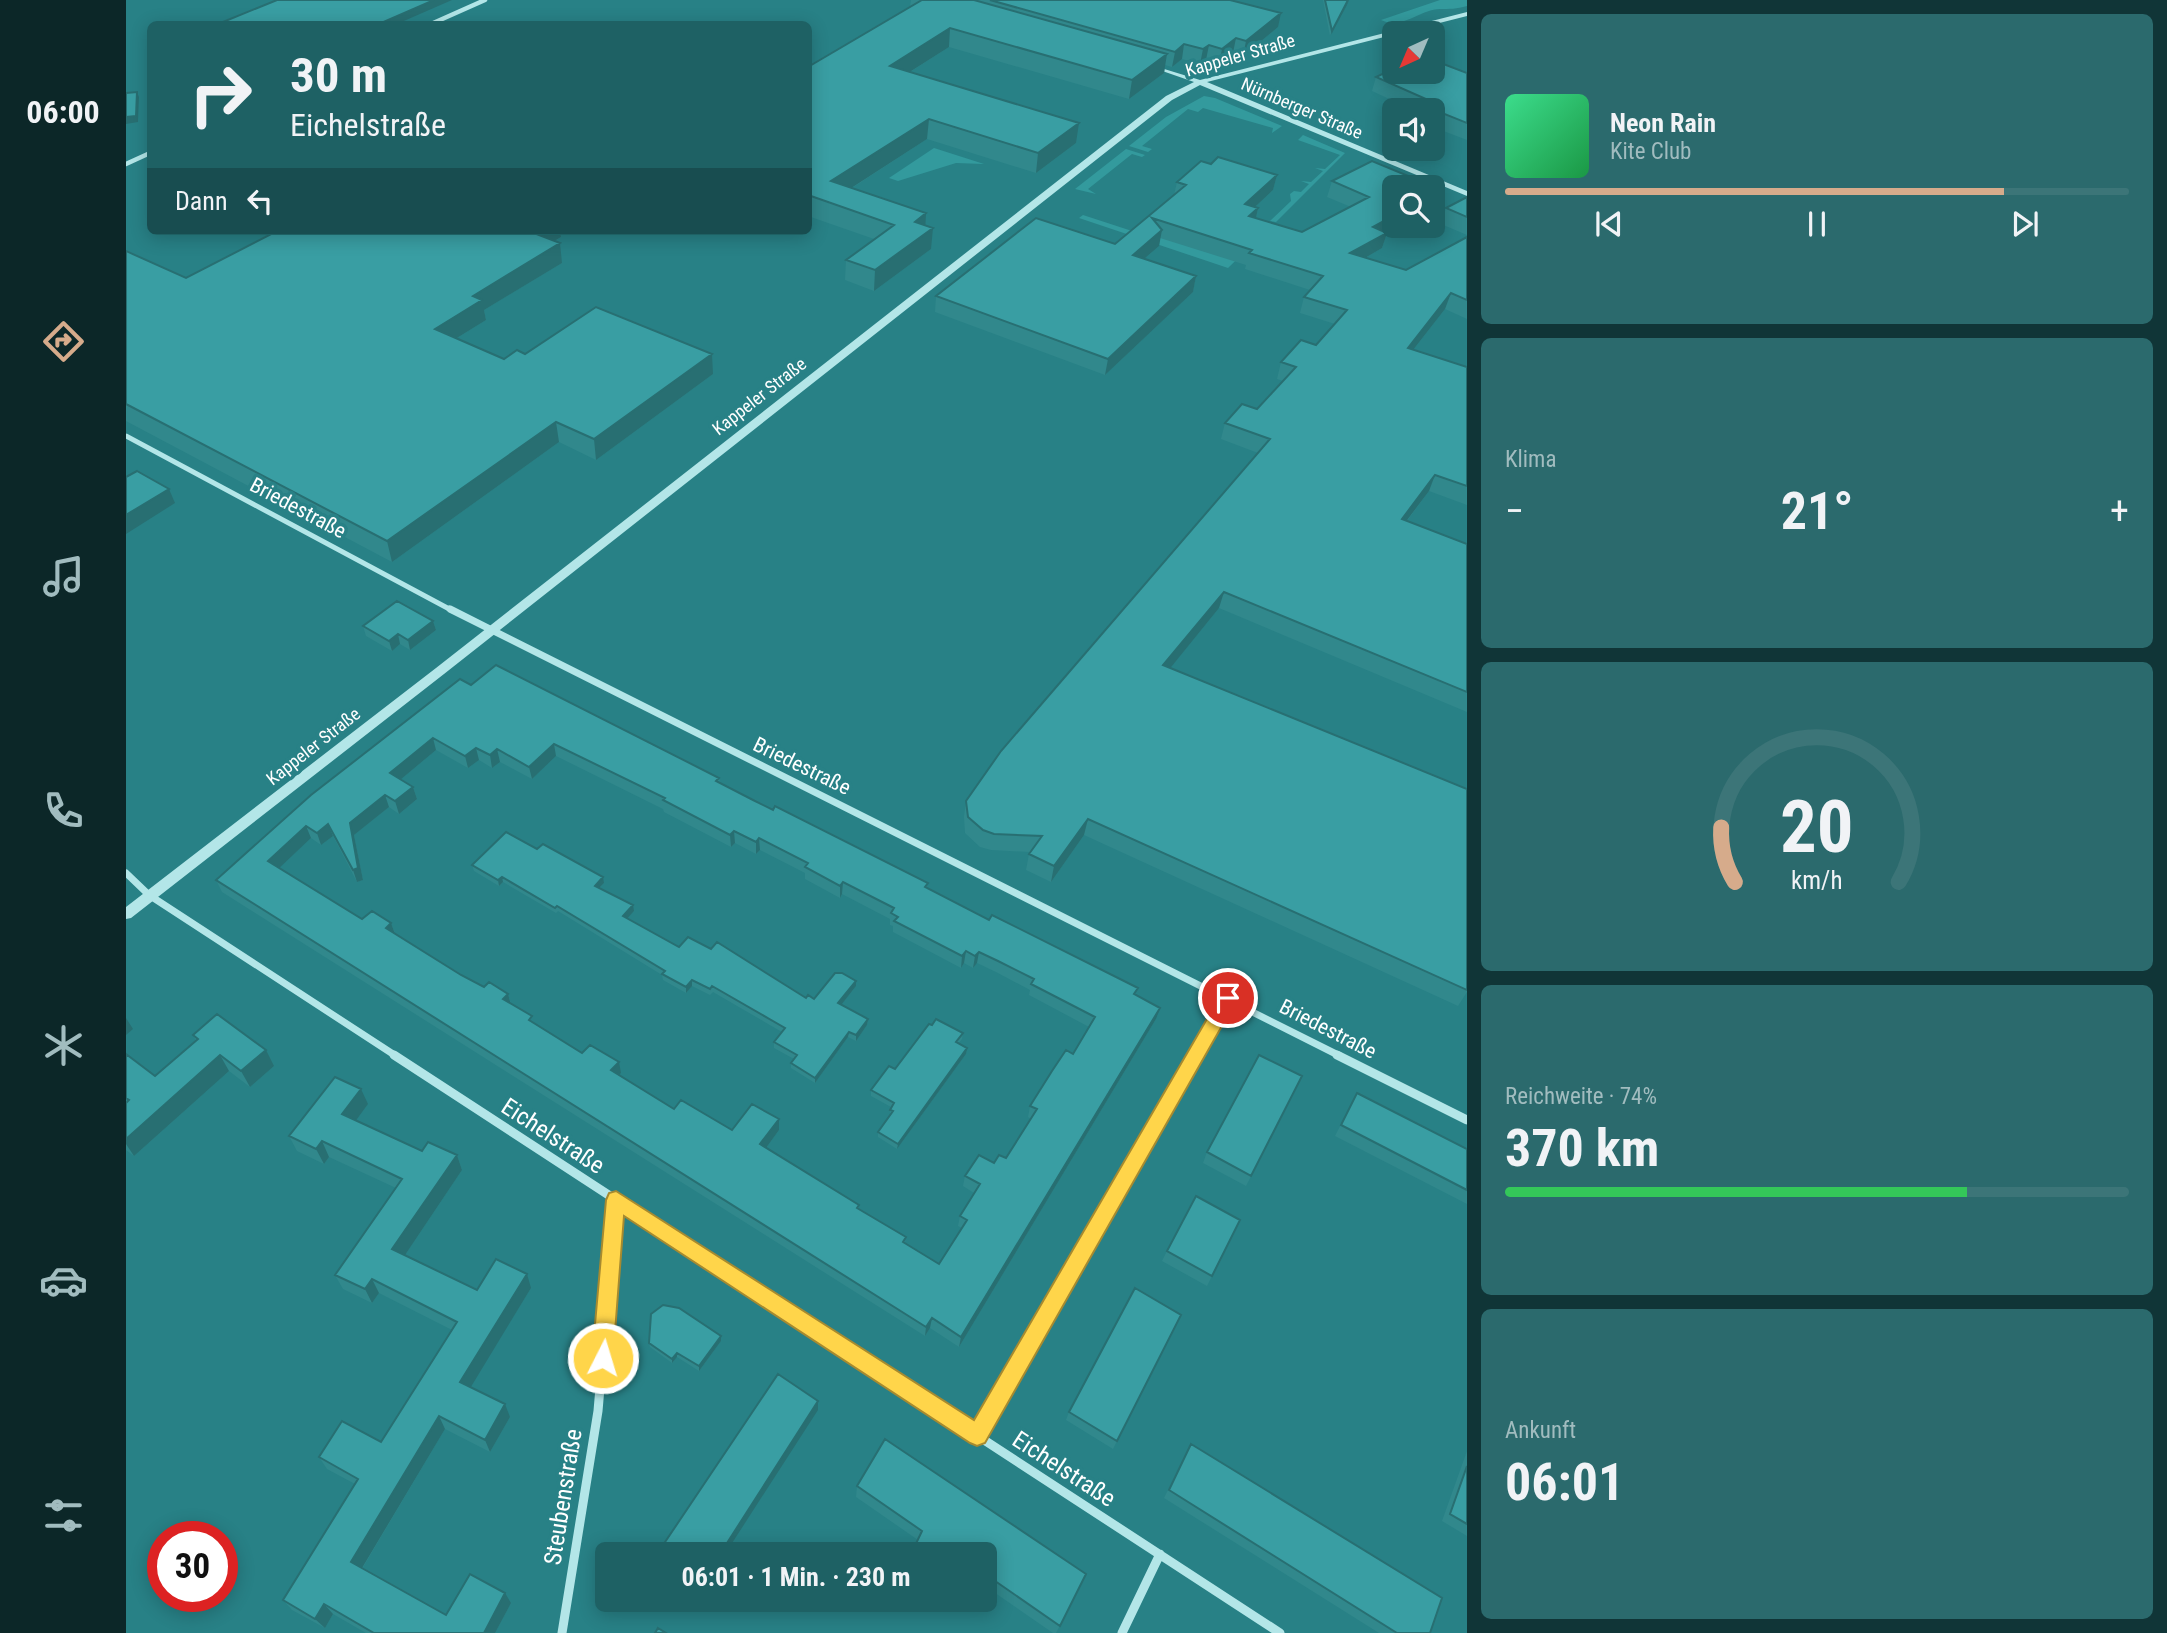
<!DOCTYPE html>
<html lang="de">
<meta charset="utf-8">
<style>
:root{--surface:#1e6164;--page:#2b6a6d;--text:#f1f3f6;--muted:#a1bcbf;--line:#3c7578;--accent:#d6ab8b}
body{margin:0;font-family:"Roboto Condensed",sans-serif;background:var(--page);color:var(--text);height:100vh;display:flex;flex-direction:column;font-size:26px;white-space:nowrap}
*{box-sizing:border-box;margin:0}
p{font-size:23px;color:var(--muted)}
.icon{flex:none;width:38px;height:38px;fill:none;stroke:currentColor;stroke-width:2;stroke-linecap:round;stroke-linejoin:round}
.map{position:relative;flex:1;overflow:hidden}
.details{display:flex;flex-direction:column;gap:14px;padding:14px;background:#103537;width:700px}
.details>*{flex:none}
.guide{position:absolute;left:21px;top:21px;width:665px;height:214px;border-radius:10px;box-shadow:0 4px 18px #0003;background:#1e6164;color:var(--text);overflow:hidden}
.needle{width:46px;rotate:224deg}
.buttons{position:absolute;left:1256px;top:21px;display:grid;gap:14px}
.buttons a{display:grid;place-items:center;width:63px;height:63px;border-radius:10px;background:var(--surface);box-shadow:0 4px 18px #0003;font-size:35px}
.speed{position:absolute;left:21px;top:1521px;display:flex;gap:14px;font-size:35px;font-weight:700;text-align:center}
.speed>*{display:grid;place-content:center;width:91px;height:91px;border-radius:50%;background:var(--surface);box-shadow:0 4px 18px #0003;line-height:1}
.speed .limit{border:10px solid #d22;background:#fff;color:#111}
.pin{position:absolute;display:grid;place-items:center;width:60px;height:60px;color:#fff;margin:-30px;border:4px solid #fff;border-radius:50%;box-shadow:0 2px 7px #0007}
.me{position:absolute;width:77px;margin:-38px;rotate:5deg;stroke-linejoin:round;filter:drop-shadow(0 0 5px #0008)}
.turn{display:flex;align-items:center;gap:24px;height:147px;padding:0 28px;font-size:32px}
.turn .icon{width:91px;height:91px;stroke-width:2.5}
.turn b{display:block;font-size:49px;line-height:60px}
.then{display:flex;align-items:center;height:66px;padding:0 28px;background:#0003;gap:14px;font-size:26px}
.big{font-size:52px;font-weight:700;line-height:1.1}
.details .widget{flex:1;display:flex;flex-direction:column;justify-content:center;gap:10px;min-width:0;padding:0 24px;border-radius:10px;background:var(--page)}
.details .dial{align-items:center;gap:0}
.dial svg{height:182px;overflow:visible;fill:none;stroke:var(--line);stroke-width:7;stroke-linecap:round;text-anchor:middle}
.dial text{fill:var(--text);stroke:none}
.song{display:flex;align-items:center;gap:21px}
.cover{width:84px;height:84px;border-radius:10px;background:linear-gradient(135deg,hsl(150 70% 55%),hsl(140 70% 35%))}
.played{height:7px;border-radius:4px;background:linear-gradient(90deg,var(--accent) 80%,var(--line) 80%)}
.keys{display:flex;justify-content:space-around;direction:ltr}
.heat{display:flex;justify-content:space-between;align-items:center;font-size:38px;direction:ltr}
.charge{height:10px;border-radius:5px;background:linear-gradient(90deg,#34c759 74%,var(--line) 0)}
.trip{position:absolute;left:469px;top:1542px;width:402px;height:70px;border-radius:10px;background:var(--surface);box-shadow:0 4px 18px #0003;font-weight:700;line-height:70px;text-align:center}
main{display:flex;flex:1;min-height:0}
.menu{display:flex;flex-direction:column;width:126px;justify-content:space-around;align-items:center;background:#0c2728;color:var(--muted)}
.menu .icon{width:49px;height:49px}
.menu .on{color:var(--accent)}
.menu b{font-size:32px;color:var(--text)}
.map>svg:first-child{display:block}
.green{fill:#339a9d}
.lines{fill:none;stroke-linecap:round;stroke-linejoin:round}
.minor-far3{stroke:#b3e6e8;stroke-width:4.5}
.minor-far2{stroke:#b3e6e8;stroke-width:5}
.minor-far1{stroke:#b3e6e8;stroke-width:7}
.minor{stroke:#b3e6e8;stroke-width:9}
.tertiary{fill:#b3e6e8;fill-rule:evenodd}
.wall{fill:#31888c;fill-rule:evenodd}
.shaded-wall{fill:#286f72}
.building{fill:#399ea3;stroke:#286f72;stroke-width:2;fill-rule:evenodd}
.route{fill:#ffd54a;stroke:#a68a30;stroke-width:2}
.labels{text-anchor:middle;dominant-baseline:central;stroke-width:7;stroke-linejoin:round;paint-order:stroke}
.far-street-label{font-size:18px;fill:#fff;stroke:#288186}
.street-label{font-size:21px;fill:#fff;stroke:#288186}
.near-street-label{font-size:24px;fill:#fff;stroke:#288186}
</style>
<main>
<nav class="menu">
<b>06:00</b>
<svg class="icon on" aria-label="directions" viewBox="0 0 24 24"><path d="M12 3l9 9-9 9-9-9zM9 14v-3h6M13 9l2 2-2 2"/></svg>
<svg class="icon" aria-label="music" viewBox="0 0 24 24"><path d="M9 18V5l10-2v13"/><circle cx="6" cy="18" r="3"/><circle cx="16" cy="16" r="3"/></svg>
<svg class="icon" aria-label="phone" viewBox="0 0 24 24"><path d="M5 4h4l2 5-3 2q2 4 5 5l2-3 5 2v4C11 20 4 13 5 4z"/></svg>
<svg class="icon" aria-label="climate" viewBox="0 0 24 24"><path d="M12 3v18M4 7l16 10M4 17L20 7"/></svg>
<svg class="icon" aria-label="car" viewBox="0 0 24 24"><path d="M5 17H2v-5l4-1 3-4h7l3 4 3 1v5h-3M9 17h6M6 11h13"/><circle cx="7" cy="17" r="2"/><circle cx="17" cy="17" r="2"/></svg>
<svg class="icon" aria-label="filters" viewBox="0 0 24 24"><path d="M4 7h16M4 17h16"/><circle cx="9" cy="7" r="2"/><circle cx="15" cy="17" r="2"/></svg>
</nav>
<div class="map">
<svg width="1341" height="1633" viewBox="0 0 1341 1633">
<rect width="100%" height="100%" fill="#288186"/>
<path class="green" d="M1314 0H1341V6C1330 9 1324 9 1314 9 1292 10 1277 30 1255 20Z
M1078 96 1089 98 1156 126 1146 133 1147 128 1077 108 1072 112 1062 109 1016 146 1026 149 1022 152 1003 146 1040 117Z
M1177 135 1219 153 1150 222 1144 221 1165 201 1164 194 1168 191 1175 192 1183 184 1175 181 1185 182 1197 171 1189 168 1199 169 1214 155 1172 140Z
M808 148 858 164 830 163 772 181 763 178Z
M1000 149 1019 155 1016 157 1006 154 962 189 970 194 949 189Z
M957 215 1006 231 1136 235 1102 268 953 218Z"/>
<g class="lines">
<path class="minor-far3" d="M305 24 359 0
M0 164 24 153"/>
<path class="minor-far2" d="M0 436 327 611"/>
<path class="minor-far1" d="M324 609 1214 1056
M0 873 23 895 270 1056
M1069 1056 1103 998"/>
<path class="minor" d="M268 1055 1154 1633
M1211 1055 1341 1120
M851 1435 1070 1055
M436 1633 472 1411 490 1200
M996 1633 1034 1554"/>
<path class="tertiary" d="M1341 12V16L1081 82 1341 191V196L1074 85 1046 100 318 674 5 918 0 919V907L310 668 1040 96 1068 82 1022 66V64L1074 80Z"/>
</g>
<path class="wall" d="M785 0H1104L1152 27 1117 56 1107 53 1093 64 1080 60 1074 64 1056 59 1046 67 1039 65 1038 73 1003 99 823 47 784 72 950 143 910 173 801 139 726 188 800 226 805 249 748 291 719 280 720 260 748 239 682 216V67L784 7Z
M1197 0H1223L1221 5 1204 36Z
M1341 73V140L1307 127V110H1287L1246 91 1250 77Z
M1085 164 1151 175 1147 190 1129 207 1132 208 1130 218 1176 232 1225 207 1201 197 1206 181 1316 190 1311 206 1261 233 1256 248 1239 258 1280 270 1341 237V319L1319 309 1287 350 1341 367V505L1303 491 1281 521 1341 544V712L1093 608 1044 668 1341 789V992L1332 1006 958 835 925 882 900 870 903 854 904 852 865 850 854 847 839 833 838 817 840 801 1132 453 1095 439 1099 423 1131 409 1157 381 1151 379 1155 362 1190 345 1209 324 1174 313 1178 297 1184 290 1119 269 1120 265 1034 238 1033 246 1018 259 1070 276 1067 292 979 375 809 312 810 296 989 244 1048 195 1051 182Z
M1341 197V235L1315 224 1320 208Z
M132 231H434L435 237 429 241 436 263 358 310 360 320 331 338 378 359 399 354 587 374 470 460 433 442 266 562 0 421V251L60 278 142 235Z
M307 621 310 630 284 650 274 644 266 651 240 636 237 626Z
M345 685 593 778 594 783 1010 995 1030 1019 833 1347 804 1328 799 1336 96 892 90 880ZM310 750 342 768 353 760 366 768 374 762 406 779 430 756 537 809 538 812 605 847 609 843 630 854 634 850 679 873V879L714 898 716 894 764 919V925L767 926V932L835 968 838 963 847 968 851 963 870 972 904 990 903 995 963 1027 947 1054 904 1106 902 1117 905 1119 880 1158 839 1176 837 1186 848 1193 834 1216 832 1226 836 1228 813 1264 779 1243 780 1237 733 1210V1205L640 1148 653 1130V1119L606 1130 548 1109 493 1075 495 1073 456 1053 407 1023 385 1004 382 994 358 987 335 975 269 933 265 923 236 919 153 868 185 838 195 845 207 836 231 882 237 880 228 835 263 807 273 814 291 799 287 787 275 779Z
M411 849 478 883 473 888 508 911 501 918 553 947 585 949 680 998 688 999 730 986 715 1005 742 1019 741 1025 730 1041 722 1037 689 1083 665 1068V1063L668 1059 648 1048V1042L656 1032 587 992 584 995 566 986 560 993 537 980 536 975 432 911 430 913 377 882 373 886 348 871 346 865Z
M806 1025 837 1033 836 1039 832 1044 840 1054 771 1149 752 1137V1132L764 1115V1110L765 1107 745 1096V1090L769 1069Z
M67 1035 148 1066 124 1087 103 1071 8 1156 0 1150V1054L29 1076 70 1041Z
M1176 1076 1120 1186 1077 1163 1081 1152Z
M1231 1093 1341 1149V1204L1209 1136Z
M242 1104 230 1120 296 1151 331 1155 336 1170 279 1255 351 1290 405 1288 344 1387 384 1417 364 1452 319 1429 236 1569 320 1615 385 1603 369 1633H240L207 1614 199 1628 166 1610 157 1600 229 1484 201 1469 193 1457 255 1442 326 1330 253 1293 246 1303 217 1289 209 1275 270 1188 203 1157 198 1164 171 1151 163 1136Z
M1114 1220 1081 1286 1036 1261 1041 1251Z
M1055 1315 987 1449 940 1420 943 1412Z
M595 1336V1341L573 1371 551 1357 546 1363 524 1347 523 1343Z
M1065 1444 1304 1633H1253L1038 1498Z
M1341 1451V1536L1316 1521Z
M731 1486 960 1574 930 1633H927L859 1586V1554H785L792 1540 730 1497Z
M546 1600H570L562 1612Z"/>
<path class="shaded-wall" d="M308 0H326L271 24H253Z
M1223 0 1221 5 1204 36 1206 31Z
M1155 13 1152 27 1117 56 1120 41Z
M824 28 823 47 763 85 764 66Z
M1110 38 1107 53 1093 64 1096 49Z
M1058 44 1056 59 1046 67 1049 52Z
M1083 45 1080 60 1074 64 1077 49Z
M1041 54 1038 73 1003 99 1006 80Z
M11 92 13 97 12 122 0 124V117Z
M803 119 801 139 705 201V181Z
M953 123 950 143 910 173 912 153Z
M1151 175 1147 190 1116 219 1119 204Z
M1316 190 1311 206 1307 208V195Z
M1132 208 1129 223 1123 216Z
M800 213 799 234 807 228 805 249 748 291 749 270 789 222Z
M1269 215V226H1274L1261 233 1256 248 1220 269 1224 253 1247 227Z
M1036 230 1033 246 1004 271 1007 255Z
M410 231H434L435 237 410 252 408 233Z
M434 243 436 263 358 310 360 320 313 349 309 329 347 296Z
M1070 276 1067 292 979 375 982 359Z
M1325 293 1319 309 1276 364 1282 348Z
M586 354 587 374 470 460 468 439Z
M430 422 433 442 266 562 261 541Z
M1309 475 1303 491 1269 536 1276 519Z
M43 489 49 503 0 534V515Z
M1098 592 1093 608 1033 682 1037 665Z
M307 621 310 630 284 650 282 640Z
M272 634 274 644 266 651 263 641Z
M307 738 310 750 268 785 264 773Z
M428 744 430 756 406 779 403 767Z
M350 748 353 760 342 768 339 756Z
M371 749 374 762 366 768 364 755Z
M287 787 291 799 273 814 269 801Z
M259 795 263 807 228 835 237 880 231 882 227 870 224 823Z
M962 819 958 835 925 882 928 866Z
M202 824 207 836 195 845 191 833Z
M180 826 185 838 148 873 142 861Z
M608 831 609 843 605 847 604 835Z
M633 838 634 850 630 854V842Z
M376 877 377 882 373 886 372 880Z
M477 877 478 883 470 891 469 886Z
M717 882 716 894 714 898V886Z
M507 905 508 911 498 922 497 916Z
M265 923 269 934 260 928Z
M840 951 838 963 835 968 836 956Z
M853 952 851 963 847 968 849 956Z
M566 980V986L560 993V987Z
M730 981V986L712 1009V1003Z
M382 994 385 1005 377 999Z
M1034 1008 1030 1019 833 1347 835 1337Z
M0 1018 7 1029 0 1035Z
M742 1019 741 1025 730 1041V1035Z
M723 1032 722 1037 689 1083V1078Z
M841 1048 840 1054 771 1149 772 1144Z
M140 1050 148 1066 124 1087 115 1071Z
M94 1055 103 1071 8 1156 0 1144V1139Z
M493 1062 495 1073 487 1082 485 1070Z
M235 1089 242 1104 223 1130 216 1114Z
M653 1119V1130L635 1155 634 1144Z
M196 1141 203 1157 198 1164 190 1149Z
M331 1155 336 1170 273 1264 266 1249Z
M401 1274 405 1288 340 1395 334 1382Z
M246 1279 253 1293 246 1303 239 1289Z
M806 1318 804 1328 799 1336 800 1327Z
M595 1336V1341L573 1371V1366Z
M551 1353V1357L546 1363V1359Z
M692 1401V1410L599 1554H594Z
M379 1404 384 1417 364 1452 359 1440Z
M313 1416 319 1429 233 1573 225 1562Z
M379 1593 385 1603 369 1633H358Z
M565 1600H570L562 1612 561 1605Z
M198 1604 207 1614 199 1628 189 1619Z"/>
<path class="building" d="M151 0H308L253 24H92Z
M796 0H848L1041 54 1006 80 824 28 764 66 953 123 912 153 803 119 705 181 800 213 789 222 807 228 749 270 720 260 768 225 682 195V67Z
M864 0H1104L1155 13 1120 41 1110 38 1096 49 1083 45 1077 49 1058 44 1049 52Z
M1199 0H1222L1206 31Z
M1307 60 1341 73V123L1306 109 1309 103 1250 77 1269 68V72H1307Z
M11 92 10 116 0 117V93Z
M1092 157 1151 175 1119 204 1132 208 1123 216 1176 232 1243 197 1206 181 1246 161 1316 190 1307 195V187H1269V215L1247 227 1261 233 1224 253 1280 270 1341 237V300L1325 293 1282 348 1341 367V486L1309 475 1276 519 1341 544V692L1098 592 1037 665 1341 789V990L962 819 928 866 903 854 916 836 868 834 857 830 842 817 840 801 875 751 1144 439 1099 423 1116 404 1131 409 1170 367 1155 362 1175 340 1190 345 1221 310 1178 297 1197 276 1123 253 1126 250 1026 218 1036 230 1007 255 1070 276 982 359 810 296 910 218 989 244 1060 185 1051 182 1075 161 1085 164Z
M1341 197V217L1320 208Z
M151 231H410L408 233 434 243 347 296 356 300 309 329 378 359 391 350 399 354 470 307 586 354 468 439 430 422 261 541 0 404V251L60 278Z
M11 471 43 489 0 515V477Z
M271 601 307 621 282 640 272 634 263 641 237 626Z
M370 665 593 778 590 781 627 800 647 810 649 806 802 883 799 887 863 920 866 915 1012 988 1008 994 1034 1008 835 1337 806 1318 800 1327 90 880 185 795 334 679 345 685ZM307 738 339 756 350 748 364 755 371 749 403 767 428 744 539 798 537 800 604 835 608 831 630 842 633 838 682 863 679 867 714 886 717 882 768 908 765 913 772 917 768 921 836 956 840 951 849 956 853 952 872 961 908 979 905 984 969 1017 947 1054 940 1050 926 1071 904 1106 911 1109 880 1158 873 1155 868 1163 853 1155 839 1176 854 1184 834 1216 841 1220 813 1264 777 1242 780 1237 731 1208 733 1205 634 1144 653 1119 626 1104 606 1130 555 1100 548 1109 485 1070 493 1062 464 1045 456 1053 403 1020 406 1016 377 999 382 994 363 982 358 987 335 975 260 928 265 923 246 911 236 919 142 861 180 826 191 833 202 824 227 870 232 868 224 823 259 795 269 801 287 787 264 773Z
M380 832 411 849 417 844 477 877 469 886 507 905 497 916 553 947 562 937 585 949 591 942 680 998 682 995 688 999 709 973H716L730 981 712 1003 742 1019 730 1035 723 1032 689 1078 665 1063 671 1055 648 1042 659 1028 586 986 584 989 566 980 560 987 536 974 539 971 431 906 429 908 376 877 372 880 346 865Z
M91 1014 140 1050 115 1071 94 1055 0 1139V1103L3 1100 0 1098V1054L29 1076 72 1039 67 1035Z
M810 1019 837 1033 830 1042 841 1048 772 1144 752 1132 767 1111 764 1110 768 1103 745 1090 763 1066 769 1069 803 1024 806 1025Z
M1133 1055 1176 1076 1125 1176 1081 1152Z
M209 1077 235 1089 216 1114 296 1151 302 1142 331 1155 266 1249 351 1290 370 1259 401 1274 334 1382 379 1404 359 1440 313 1416 225 1562 320 1615 344 1574 379 1593 358 1633H248L198 1604 189 1619 157 1600 232 1479 193 1457 216 1421 255 1442 331 1322 246 1279 239 1289 209 1275 276 1179 196 1141 190 1149 163 1136Z
M1231 1093 1341 1149V1190L1215 1125Z
M1070 1196 1114 1220 1086 1276 1041 1251Z
M1009 1288 1055 1315 991 1441 943 1412Z
M537 1305 553 1308 595 1336 573 1366 551 1353 546 1359 523 1343 525 1314Z
M652 1374 692 1401 594 1554H531Z
M759 1439 960 1574 934 1626 859 1574V1554H830L820 1547 817 1554H785L796 1531 731 1486Z
M1065 1444 1316 1598 1304 1633H1271L1043 1490Z
M1341 1466V1524L1324 1514Z
M553 1600H565L561 1605Z
M532 1628 540 1633H529Z"/>
<path class="route" d="M1102 991 1109 993 1111 998 1109 1003 859 1443 851 1446 844 1443 498 1216 487 1358 484 1366 477 1369 469 1366 466 1358 480 1200 483 1193 490 1191 848 1420 1096 993Z"/>
<g class="labels">
<g class="far-street-label">
<text transform="translate(1114 55) rotate(-16)">Kappeler Straße</text>
<text transform="translate(1176 108) rotate(23)">Nürnberger Straße</text>
<text transform="translate(633 396) rotate(-38)">Kappeler Straße</text>
<text transform="translate(187 746) rotate(-38)">Kappeler Straße</text>
</g>
<g class="street-label">
<text transform="translate(172 508) rotate(28)">Briedestraße</text>
<text transform="translate(676 766) rotate(26)">Briedestraße</text>
<text transform="translate(1202 1029) rotate(27)">Briedestraße</text>
</g>
<g class="near-street-label">
<text transform="translate(427 1136) rotate(33)">Eichelstraße</text>
<text transform="translate(938 1469) rotate(33)">Eichelstraße</text>
<text transform="translate(437 1497) rotate(-81)">Steubenstraße</text>
</g>
</g>
</svg>
<div class="buttons">
<a><svg class="needle" viewBox="-14 -14 28 28"><path d="M0-13l5 13h-10z" fill="#e53935"/><path d="M0 13l5-13h-10z" fill="#a1bcbf"/></svg></a>
<a><svg class="icon" aria-label="sound" viewBox="0 0 24 24"><path d="M4 9h4l5-4v14l-5-4H4zM17 9q2 3 0 6"/></svg></a>
<a><svg class="icon" aria-label="search" viewBox="0 0 24 24"><circle cx="10" cy="10" r="6"/><path d="M15 15l6 6"/></svg></a>
</div>
<div class="speed"><div class="limit">30</div></div>
<div class="pin" style="left:1102px;top:998px;background:#d93025"><svg class="icon" aria-label="arrive" viewBox="0 0 24 24"><path d="M6 21V4h12l-3 4 3 4H6"/></svg></div>
<svg class="me" style="left:477px;top:1358px" viewBox="-20 -20 40 40"><circle r="17" fill="#ffd54a" stroke="#fff" stroke-width="3"/><path d="M0-11L8 9 0 5-8 9z" fill="#fff"/></svg>
<div class="trip">06:01 · 1 Min. · 230 m</div>
<div class="guide">
<div class="turn"><svg class="icon" aria-label="right" viewBox="0 0 24 24"><path d="M7 20v-9h11M14 6l5 5-5 5"/></svg><div><b>30 m</b>Eichelstraße</div></div>
<div class="then">Dann<svg class="icon" aria-label="left" viewBox="0 0 24 24"><path d="M17 20v-9H6M10 6l-5 5 5 5"/></svg></div>
</div>
</div>
<section class="details">
<div class="widget">
<div class="song"><i class="cover"></i><div><b>Neon Rain</b><p>Kite Club</p></div></div>
<div class="played"></div>
<div class="keys"><svg class="icon" aria-label="previous" viewBox="0 0 24 24"><path d="M18 5L8 12l10 7zM5 5v14"/></svg><svg class="icon" aria-label="pause" viewBox="0 0 24 24"><path d="M8 5v14M16 5v14"/></svg><svg class="icon" aria-label="next" viewBox="0 0 24 24"><path d="M6 5l10 7-10 7zM19 5v14"/></svg></div>
</div>
<div class="widget"><p>Klima</p>
<div class="heat"><a>−</a><b class="big">21°</b><a>+</a></div>
</div>
<div class="widget dial"><svg viewBox="0 0 100 80">
<path d="M14 69A42 42 0 1 1 86 69"/>
<path d="M14 69A42 42 0 0 1 8 45" stroke="#d6ab8b"/>
<text x="50" y="56" font-size="32" font-weight="700">20</text>
<text x="50" y="72" font-size="11">km/h</text>
</svg></div>
<div class="widget"><p>Reichweite · 74%</p><b class="big">370 km</b><div class="charge"></div></div>
<div class="widget"><p>Ankunft</p><b class="big">06:01</b></div>
</section>
</main>
